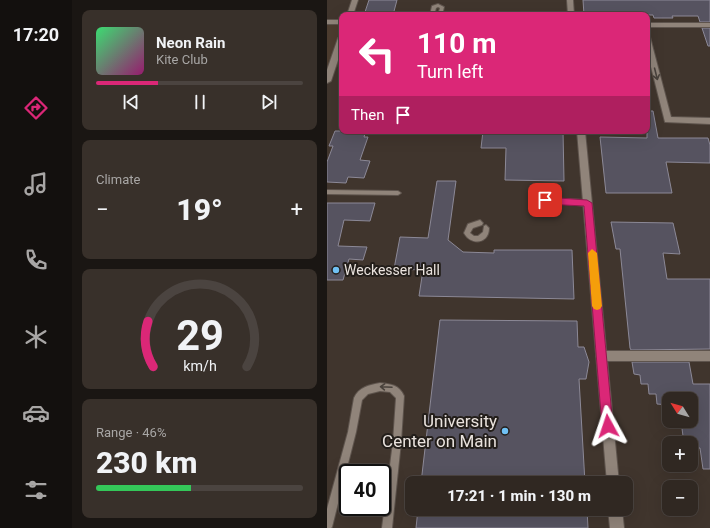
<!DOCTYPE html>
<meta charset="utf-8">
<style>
:root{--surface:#302822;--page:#38302a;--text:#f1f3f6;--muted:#a8a6a5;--line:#4b4440;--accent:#db2777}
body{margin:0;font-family:Roboto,sans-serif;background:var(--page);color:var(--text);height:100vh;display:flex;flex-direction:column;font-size:15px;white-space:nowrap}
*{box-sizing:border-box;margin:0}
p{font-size:13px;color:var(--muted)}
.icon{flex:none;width:22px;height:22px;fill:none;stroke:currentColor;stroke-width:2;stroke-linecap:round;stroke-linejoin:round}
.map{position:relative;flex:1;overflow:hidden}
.details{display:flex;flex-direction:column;gap:10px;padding:10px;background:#1a1613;width:255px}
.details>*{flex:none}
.hud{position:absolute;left:12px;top:12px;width:311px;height:122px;border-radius:8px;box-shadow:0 4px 16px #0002,0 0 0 1px var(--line);background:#db2777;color:#fff;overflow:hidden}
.needle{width:26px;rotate:307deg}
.controls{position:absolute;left:335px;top:392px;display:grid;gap:8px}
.controls a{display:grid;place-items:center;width:36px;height:36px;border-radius:8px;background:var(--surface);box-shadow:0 4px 16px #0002,0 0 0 1px var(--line);font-size:20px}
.speed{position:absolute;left:12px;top:464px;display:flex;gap:8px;font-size:20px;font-weight:700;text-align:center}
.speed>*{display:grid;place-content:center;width:52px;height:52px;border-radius:50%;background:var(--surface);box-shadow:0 4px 16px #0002,0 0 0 1px var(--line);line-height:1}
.speed .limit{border:2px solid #111;border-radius:6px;background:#fff;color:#111}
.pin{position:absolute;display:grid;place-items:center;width:34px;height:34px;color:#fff;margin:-17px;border-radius:8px;box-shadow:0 2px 6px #0006}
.me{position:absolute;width:44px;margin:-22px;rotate:355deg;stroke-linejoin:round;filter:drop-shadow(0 0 3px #0008)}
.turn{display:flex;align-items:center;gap:14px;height:84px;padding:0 12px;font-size:18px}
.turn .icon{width:52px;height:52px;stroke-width:2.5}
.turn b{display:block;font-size:28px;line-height:34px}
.then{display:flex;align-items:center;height:38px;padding:0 12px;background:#0003;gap:8px;font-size:15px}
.big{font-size:30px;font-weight:800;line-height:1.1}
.details .card{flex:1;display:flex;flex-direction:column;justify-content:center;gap:6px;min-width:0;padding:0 14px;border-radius:8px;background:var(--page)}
.details .dial{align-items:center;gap:0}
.dial svg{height:104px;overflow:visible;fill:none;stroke:var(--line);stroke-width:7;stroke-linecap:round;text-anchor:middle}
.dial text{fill:var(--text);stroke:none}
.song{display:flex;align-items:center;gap:12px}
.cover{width:48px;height:48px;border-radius:6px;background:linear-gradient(135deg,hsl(140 70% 55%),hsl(320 70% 35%))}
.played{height:4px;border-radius:2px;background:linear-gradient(90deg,var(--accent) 30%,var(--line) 30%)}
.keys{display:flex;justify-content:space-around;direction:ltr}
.heat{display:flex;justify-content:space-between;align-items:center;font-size:22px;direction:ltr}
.charge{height:6px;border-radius:3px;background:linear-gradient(90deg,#34c759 46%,var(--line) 0)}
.trip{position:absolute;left:78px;top:476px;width:228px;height:40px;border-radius:8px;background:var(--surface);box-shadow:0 4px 16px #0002,0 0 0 1px var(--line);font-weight:800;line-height:40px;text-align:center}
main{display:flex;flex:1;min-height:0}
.dock{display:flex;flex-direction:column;width:72px;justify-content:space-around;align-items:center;background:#13100e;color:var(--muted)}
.dock .icon{width:28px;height:28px}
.dock .on{color:var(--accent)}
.dock b{font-size:18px;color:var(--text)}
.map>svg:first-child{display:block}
.built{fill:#4c3c2f}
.building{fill:#565360;stroke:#8c8997}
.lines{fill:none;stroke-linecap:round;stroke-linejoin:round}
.lane-casing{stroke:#5e544d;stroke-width:2}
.street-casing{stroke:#5e544d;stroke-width:2}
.secondary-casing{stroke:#5e544d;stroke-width:2}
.lane{fill:#90847a;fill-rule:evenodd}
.street{fill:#90847a;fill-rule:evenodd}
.secondary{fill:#90847a;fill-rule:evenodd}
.oneway{stroke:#49423c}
.route{fill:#db2777;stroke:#8e194d}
.slow{fill:#f59e0b}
.poi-dot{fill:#70c1f4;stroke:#231e1a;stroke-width:1.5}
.labels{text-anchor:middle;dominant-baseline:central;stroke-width:4;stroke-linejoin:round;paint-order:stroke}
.poi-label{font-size:14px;fill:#eae3de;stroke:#231e1a;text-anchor:start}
.near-poi-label{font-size:17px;fill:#eae3de;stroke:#231e1a;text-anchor:end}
</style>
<main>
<nav class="dock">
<b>17:20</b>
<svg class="icon on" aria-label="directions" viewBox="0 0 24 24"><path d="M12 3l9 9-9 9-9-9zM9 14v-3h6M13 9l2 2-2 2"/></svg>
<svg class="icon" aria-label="music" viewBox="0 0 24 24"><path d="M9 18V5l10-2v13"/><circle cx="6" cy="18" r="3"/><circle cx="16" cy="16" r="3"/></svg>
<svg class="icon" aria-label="phone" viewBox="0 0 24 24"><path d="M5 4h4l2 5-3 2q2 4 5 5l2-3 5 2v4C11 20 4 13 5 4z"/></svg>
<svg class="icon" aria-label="climate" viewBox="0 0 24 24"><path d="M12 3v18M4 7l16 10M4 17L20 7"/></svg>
<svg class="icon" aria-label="car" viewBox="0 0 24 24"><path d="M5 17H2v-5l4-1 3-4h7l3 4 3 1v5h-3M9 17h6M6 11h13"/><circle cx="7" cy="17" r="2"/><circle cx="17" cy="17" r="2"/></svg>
<svg class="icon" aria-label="filters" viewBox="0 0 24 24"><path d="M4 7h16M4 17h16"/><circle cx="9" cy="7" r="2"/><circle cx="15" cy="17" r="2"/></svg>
</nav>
<section class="details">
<div class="card">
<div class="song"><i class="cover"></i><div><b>Neon Rain</b><p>Kite Club</p></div></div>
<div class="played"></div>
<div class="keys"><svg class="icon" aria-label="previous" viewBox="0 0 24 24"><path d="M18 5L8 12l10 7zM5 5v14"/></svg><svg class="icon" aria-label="pause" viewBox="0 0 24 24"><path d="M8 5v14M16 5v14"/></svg><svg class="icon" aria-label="next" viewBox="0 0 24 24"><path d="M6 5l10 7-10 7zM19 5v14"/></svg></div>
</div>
<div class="card"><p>Climate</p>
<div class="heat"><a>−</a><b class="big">19°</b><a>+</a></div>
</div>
<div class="card dial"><svg viewBox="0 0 100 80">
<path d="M14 69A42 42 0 1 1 86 69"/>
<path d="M14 69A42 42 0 0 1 10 34" stroke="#db2777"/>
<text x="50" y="56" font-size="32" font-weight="700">29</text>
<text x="50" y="72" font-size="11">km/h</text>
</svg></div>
<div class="card"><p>Range · 46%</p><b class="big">230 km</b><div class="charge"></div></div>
</section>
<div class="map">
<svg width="383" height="528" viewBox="0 0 383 528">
<rect width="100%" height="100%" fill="#40352d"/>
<path class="built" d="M0 24H15V56L11 67H0Z"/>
<path class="building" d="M42 0H70L66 15H37Z
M256 0H383V22H373L371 16H345L346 18H327L326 15H257Z
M375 28H383V46H381Z
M320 111H326L331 138H381L383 145V163L339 162 345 193H279L273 137 320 138Z
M8 131H39L37 137H41L33 160 43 161 37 178 21 177 19 183 0 182V162L6 146H2Z
M156 131H236L237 181 178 180 179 148H154Z
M110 181H129L121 240 136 252 167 253V250H245L247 299 92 296 96 270 67 269 73 237 101 238Z
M0 203H48L43 221 17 220 11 246 40 247 36 260 22 259 16 280H0Z
M284 222 346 223 353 254 336 253 340 279H383V349L304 350 303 348 293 249H289Z
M113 320 250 321 251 347H257L262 362 259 379H252L258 483H94Z
M305 362H362L366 384H383V469H376L373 448H366L364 437 356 436 354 421H364V399H342V405L330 404 329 394H322L321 384H314L313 375 307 374Z
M91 509H260L261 528H89Z"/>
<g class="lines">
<g class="lane-casing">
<path id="lane" d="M111 4 117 7 115 15H111L113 8 111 7 109 8 107 15H103L105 6Z
M0 190 71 191 74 193 71 195 0 194Z
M216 198 260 200 263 203 260 206 218 202H216L215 200Z
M153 220 156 223 155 225 146 228 143 233 147 236H151L156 232 157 226 159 225 162 228C162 244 144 246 137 233L141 224Z
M53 383C64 384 72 385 77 396L74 442 65 528H55L66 442 69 398 63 392 53 391 41 394 35 400 29 432 5 527 4 528H0V509L21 432 27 398C32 387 42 385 53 383Z"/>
</g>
<g class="street-casing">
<path id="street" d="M25 0H31L26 15H20Z
M0 20H15V24H0Z
M320 23H383V27H320Z
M320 35 323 37 344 117 383 118V124L338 122 320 51Z
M15 36V48L4 81 0 83V70L11 38Z
M275 351H383V361H275L271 360 269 356 271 352Z"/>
</g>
<g class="secondary-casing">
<path id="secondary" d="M240 0H246L247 15H241Z
M250 131H258L292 483H280Z
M281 509H295L297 528H283Z"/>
</g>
<use href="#lane" class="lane"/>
<use href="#street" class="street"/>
<use href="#secondary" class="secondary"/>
</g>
<defs><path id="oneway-shaft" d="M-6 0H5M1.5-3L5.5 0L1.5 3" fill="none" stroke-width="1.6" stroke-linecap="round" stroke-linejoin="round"/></defs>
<g class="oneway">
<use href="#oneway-shaft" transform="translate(329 74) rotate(76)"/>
<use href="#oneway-shaft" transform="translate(59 387) rotate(-177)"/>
</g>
<path class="route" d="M218 197 260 200 265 203 286 426 285 430 281 432 277 430 275 426 257 206 218 204 214 200Z"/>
<path class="slow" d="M265 249 270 253 275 306 273 309 270 310 267 309 265 306 261 253Z"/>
<g class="poi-dot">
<circle cx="9" cy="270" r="4"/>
<circle cx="178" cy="431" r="4"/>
</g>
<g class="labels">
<g class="poi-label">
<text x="17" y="270">Weckesser Hall</text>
</g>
<g class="near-poi-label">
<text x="170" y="421">University<tspan x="170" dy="20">Center on Main</tspan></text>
</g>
</g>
</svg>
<div class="controls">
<a><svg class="needle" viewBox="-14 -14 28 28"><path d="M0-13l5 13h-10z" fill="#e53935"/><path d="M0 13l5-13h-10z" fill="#a8a6a5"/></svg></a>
<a>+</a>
<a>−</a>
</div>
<div class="speed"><div class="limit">40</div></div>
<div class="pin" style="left:218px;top:200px;background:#d93025"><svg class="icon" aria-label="arrive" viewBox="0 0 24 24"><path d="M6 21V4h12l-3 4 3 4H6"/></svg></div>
<svg class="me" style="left:281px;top:426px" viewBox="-20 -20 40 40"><path d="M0-17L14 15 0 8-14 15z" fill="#db2777" stroke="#fff" stroke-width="4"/></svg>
<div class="trip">17:21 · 1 min · 130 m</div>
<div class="hud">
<div class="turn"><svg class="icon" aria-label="left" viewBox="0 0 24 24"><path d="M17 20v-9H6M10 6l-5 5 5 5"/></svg><div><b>110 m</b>Turn left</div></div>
<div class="then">Then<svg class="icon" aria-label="arrive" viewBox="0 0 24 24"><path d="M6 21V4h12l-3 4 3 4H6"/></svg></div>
</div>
</div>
</main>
